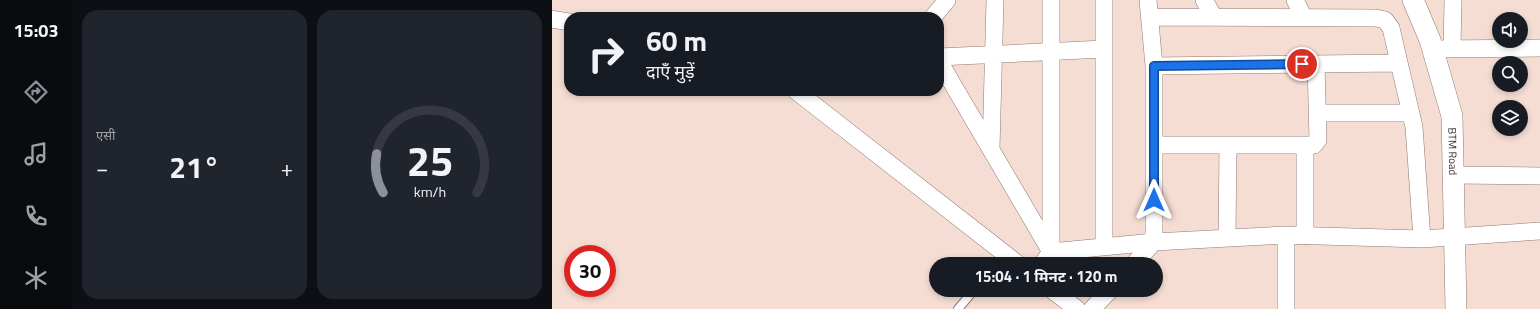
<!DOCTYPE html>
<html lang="hi">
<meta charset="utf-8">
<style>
:root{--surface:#171b24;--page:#20242c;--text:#f1f3f6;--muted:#9ea1a6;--line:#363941;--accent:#8c9099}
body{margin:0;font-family:"Titillium Web","Noto Sans Devanagari",sans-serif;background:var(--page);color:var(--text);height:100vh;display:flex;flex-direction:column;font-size:15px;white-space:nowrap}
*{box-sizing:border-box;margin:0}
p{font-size:13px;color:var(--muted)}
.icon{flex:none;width:22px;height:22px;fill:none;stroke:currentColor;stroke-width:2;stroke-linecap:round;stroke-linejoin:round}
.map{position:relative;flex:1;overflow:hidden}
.side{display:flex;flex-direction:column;gap:10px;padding:10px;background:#0d0f14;width:480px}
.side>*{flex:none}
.hud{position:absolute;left:12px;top:12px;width:380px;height:84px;border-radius:16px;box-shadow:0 2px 6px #0003;background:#171b24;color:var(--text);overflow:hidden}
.tools{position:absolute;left:940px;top:12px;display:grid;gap:8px}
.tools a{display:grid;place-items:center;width:36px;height:36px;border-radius:50%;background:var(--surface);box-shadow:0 2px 6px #0003;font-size:20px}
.speed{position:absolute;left:12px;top:245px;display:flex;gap:8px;font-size:20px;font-weight:700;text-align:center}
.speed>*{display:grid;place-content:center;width:52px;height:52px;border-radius:50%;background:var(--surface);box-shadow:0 2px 6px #0003;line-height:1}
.speed .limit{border:6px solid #d22;background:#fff;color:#111}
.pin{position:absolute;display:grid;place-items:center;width:34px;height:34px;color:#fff;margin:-17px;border:2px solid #fff;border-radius:50%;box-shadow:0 1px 4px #0007}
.me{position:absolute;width:44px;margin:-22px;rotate:0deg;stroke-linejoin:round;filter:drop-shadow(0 0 3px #0008)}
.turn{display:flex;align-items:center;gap:14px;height:84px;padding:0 16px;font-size:18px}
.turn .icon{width:52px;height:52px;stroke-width:2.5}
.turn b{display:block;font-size:28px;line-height:34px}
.big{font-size:30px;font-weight:700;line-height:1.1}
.side .card{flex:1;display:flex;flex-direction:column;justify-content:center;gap:6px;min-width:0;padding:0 14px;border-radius:16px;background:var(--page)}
.side .dial{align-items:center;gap:0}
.dial svg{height:104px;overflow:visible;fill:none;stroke:var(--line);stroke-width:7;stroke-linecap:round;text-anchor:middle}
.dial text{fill:var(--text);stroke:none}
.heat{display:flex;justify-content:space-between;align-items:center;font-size:22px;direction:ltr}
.side .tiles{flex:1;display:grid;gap:10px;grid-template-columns:repeat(2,1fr)}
.trip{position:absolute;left:377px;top:257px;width:234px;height:40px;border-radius:20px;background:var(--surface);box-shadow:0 2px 6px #0003;font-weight:700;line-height:40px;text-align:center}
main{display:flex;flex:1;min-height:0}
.menu{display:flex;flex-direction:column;width:72px;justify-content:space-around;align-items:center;background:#090b0e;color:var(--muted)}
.menu .icon{width:28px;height:28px}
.menu .current{color:var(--accent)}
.menu b{font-size:18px;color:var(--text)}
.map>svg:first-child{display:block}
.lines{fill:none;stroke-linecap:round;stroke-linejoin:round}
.service-casing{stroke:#907a71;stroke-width:10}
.minor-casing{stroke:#907a71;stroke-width:18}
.tertiary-casing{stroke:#907a71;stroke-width:22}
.service{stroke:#fff;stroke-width:8}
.minor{stroke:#fff;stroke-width:17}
.tertiary{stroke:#fff;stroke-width:21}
.route-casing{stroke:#114b97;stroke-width:10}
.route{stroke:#1a73e8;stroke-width:7}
.labels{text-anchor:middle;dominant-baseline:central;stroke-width:4;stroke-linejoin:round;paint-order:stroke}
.street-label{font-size:11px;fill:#3c332f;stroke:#fff}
</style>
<main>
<nav class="menu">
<b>15:03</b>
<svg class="icon current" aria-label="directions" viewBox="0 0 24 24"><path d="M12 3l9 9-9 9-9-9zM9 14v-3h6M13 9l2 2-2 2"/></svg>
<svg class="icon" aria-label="music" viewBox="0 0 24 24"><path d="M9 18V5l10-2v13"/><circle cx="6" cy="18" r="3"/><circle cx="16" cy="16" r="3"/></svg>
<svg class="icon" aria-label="phone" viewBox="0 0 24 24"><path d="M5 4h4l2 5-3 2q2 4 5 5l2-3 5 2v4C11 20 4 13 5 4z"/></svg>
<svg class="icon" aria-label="climate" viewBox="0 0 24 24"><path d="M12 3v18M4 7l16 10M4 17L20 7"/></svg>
</nav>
<section class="side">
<div class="tiles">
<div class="card"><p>एसी</p>
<div class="heat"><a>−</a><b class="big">21°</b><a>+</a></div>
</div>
<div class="card dial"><svg viewBox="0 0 100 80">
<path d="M14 69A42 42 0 1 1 86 69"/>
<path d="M14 69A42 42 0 0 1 9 39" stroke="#8c9099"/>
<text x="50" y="56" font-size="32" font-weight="700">25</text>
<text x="50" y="72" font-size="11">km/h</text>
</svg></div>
</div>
</section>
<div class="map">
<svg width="988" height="309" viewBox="0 0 988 309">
<rect width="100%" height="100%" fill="#f5ddd3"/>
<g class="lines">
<g class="service-casing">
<path id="service" d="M445 264 453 254
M406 309 422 290"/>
</g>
<g class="minor-casing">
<path id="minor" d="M652 0 662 17
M743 0 752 18
M381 17 395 0
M598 17 824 18 833 20 839 28 862 127 870 239
M0 19 17 22
M900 48 901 0
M881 49 988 48
M387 57 552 49
M387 61 499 252
M602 66 846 63
M244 91 466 264
M765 113H858
M602 145H762L766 140 764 64
M753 145V236
M439 149 443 0
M901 175 988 176
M675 238 676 145
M552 247V0
M499 252 602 242 734 235 870 239 988 231
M490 264 499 252V0
M582 264 602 242V66L596 0
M500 290 525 309
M540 309 558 290
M734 309V235"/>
</g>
<g class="tertiary-casing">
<g id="tertiary">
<path id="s1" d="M861 0 878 40 900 116 904 309"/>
</g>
</g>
<use href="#service" class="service"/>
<use href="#minor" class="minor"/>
<use href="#tertiary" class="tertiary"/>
</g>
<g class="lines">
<g class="route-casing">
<path id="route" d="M602 200V66L750 64"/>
</g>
<use href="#route" class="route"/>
</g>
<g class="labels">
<g class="street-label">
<text stroke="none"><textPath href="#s1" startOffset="158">BTM Road</textPath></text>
</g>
</g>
</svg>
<div class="tools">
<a><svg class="icon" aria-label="sound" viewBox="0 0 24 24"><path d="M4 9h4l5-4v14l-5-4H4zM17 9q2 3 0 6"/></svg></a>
<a><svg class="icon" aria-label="search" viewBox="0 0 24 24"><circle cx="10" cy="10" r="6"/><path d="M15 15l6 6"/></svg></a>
<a><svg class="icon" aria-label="layers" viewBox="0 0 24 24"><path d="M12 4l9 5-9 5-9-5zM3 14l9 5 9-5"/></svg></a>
</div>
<div class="speed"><div class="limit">30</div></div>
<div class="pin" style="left:750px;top:64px;background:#d93025"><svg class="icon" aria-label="arrive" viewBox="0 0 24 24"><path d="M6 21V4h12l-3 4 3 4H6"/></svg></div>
<svg class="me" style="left:602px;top:200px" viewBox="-20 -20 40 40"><path d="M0-17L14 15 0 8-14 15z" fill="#1a73e8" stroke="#fff" stroke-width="4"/></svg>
<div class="trip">15:04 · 1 मिनट · 120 m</div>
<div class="hud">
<div class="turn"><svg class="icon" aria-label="right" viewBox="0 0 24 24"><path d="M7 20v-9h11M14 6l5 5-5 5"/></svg><div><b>60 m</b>दाएँ मुड़ें</div></div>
</div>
</div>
</main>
